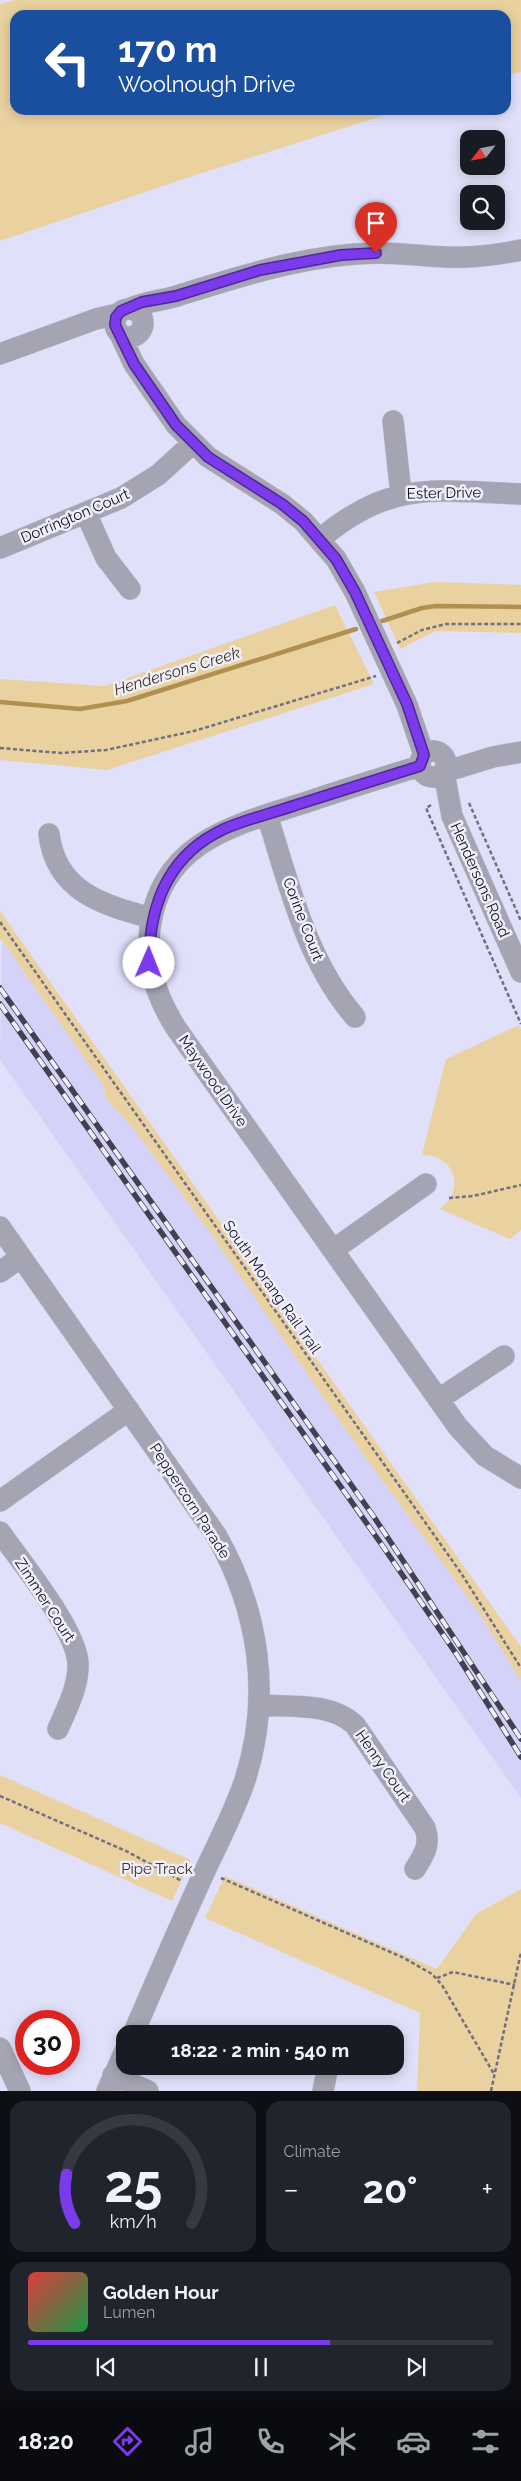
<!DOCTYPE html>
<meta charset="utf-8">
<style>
:root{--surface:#171b24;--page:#20242c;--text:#f1f3f6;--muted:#9ea1a6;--line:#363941;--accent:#7c3aed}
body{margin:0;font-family:Raleway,sans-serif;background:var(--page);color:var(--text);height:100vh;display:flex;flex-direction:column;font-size:19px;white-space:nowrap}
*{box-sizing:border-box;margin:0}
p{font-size:16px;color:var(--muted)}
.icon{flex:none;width:28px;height:28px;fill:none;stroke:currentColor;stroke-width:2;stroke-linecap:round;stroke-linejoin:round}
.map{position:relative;height:2091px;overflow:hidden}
.sheet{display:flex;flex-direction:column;gap:10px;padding:10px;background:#0d0f14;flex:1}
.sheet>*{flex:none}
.hud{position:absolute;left:10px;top:10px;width:501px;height:105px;border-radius:15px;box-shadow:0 2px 12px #0003;background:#1a4fa0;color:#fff;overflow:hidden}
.needle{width:32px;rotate:238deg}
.fabs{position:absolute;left:460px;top:130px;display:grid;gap:10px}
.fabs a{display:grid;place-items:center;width:45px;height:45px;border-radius:10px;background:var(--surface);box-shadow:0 2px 12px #0003;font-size:25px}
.speed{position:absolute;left:15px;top:2010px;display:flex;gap:10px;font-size:25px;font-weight:700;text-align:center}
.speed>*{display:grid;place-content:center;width:65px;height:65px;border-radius:50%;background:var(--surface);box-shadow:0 2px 12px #0003;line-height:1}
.speed .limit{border:8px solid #d22;background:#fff;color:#111}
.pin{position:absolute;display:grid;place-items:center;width:42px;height:42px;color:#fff;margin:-51px -21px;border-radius:50% 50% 50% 0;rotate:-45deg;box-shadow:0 0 5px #0007}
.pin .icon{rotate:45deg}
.me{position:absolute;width:55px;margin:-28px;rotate:1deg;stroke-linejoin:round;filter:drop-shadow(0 0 4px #0008)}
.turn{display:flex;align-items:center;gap:18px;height:105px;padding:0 25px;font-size:22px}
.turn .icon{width:65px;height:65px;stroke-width:2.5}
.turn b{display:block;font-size:35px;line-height:42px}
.big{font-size:38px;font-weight:700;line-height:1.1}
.sheet .widget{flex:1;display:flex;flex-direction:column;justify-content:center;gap:8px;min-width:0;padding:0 18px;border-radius:15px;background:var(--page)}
.sheet .dial{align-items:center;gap:0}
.dial svg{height:130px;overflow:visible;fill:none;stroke:var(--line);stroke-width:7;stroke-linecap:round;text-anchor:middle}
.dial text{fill:var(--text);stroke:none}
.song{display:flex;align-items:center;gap:15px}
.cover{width:60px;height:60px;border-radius:8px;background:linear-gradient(135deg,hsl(0 70% 55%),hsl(140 70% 35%))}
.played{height:5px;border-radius:2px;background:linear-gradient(90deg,var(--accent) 65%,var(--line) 65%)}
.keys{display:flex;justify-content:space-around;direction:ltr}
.heat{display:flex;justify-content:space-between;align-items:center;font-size:28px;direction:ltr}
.sheet .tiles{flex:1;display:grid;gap:10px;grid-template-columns:1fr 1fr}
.widget:last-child{grid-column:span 2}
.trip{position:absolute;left:116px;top:2025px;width:288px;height:50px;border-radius:15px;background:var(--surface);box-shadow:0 2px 12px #0003;font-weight:700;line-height:50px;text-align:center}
.dock{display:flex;height:80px;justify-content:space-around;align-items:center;background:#090b0e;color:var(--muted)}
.dock .icon{width:35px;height:35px}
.dock .selected{color:var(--accent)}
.dock b{font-size:22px;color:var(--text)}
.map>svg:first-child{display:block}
.built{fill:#d5d2fa}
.green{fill:#ead1a0}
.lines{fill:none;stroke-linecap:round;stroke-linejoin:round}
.stream{stroke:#af9051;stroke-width:4.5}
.minor-casing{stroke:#bcbbd2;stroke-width:22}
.path{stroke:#706f81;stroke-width:2.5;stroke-dasharray:4 2.5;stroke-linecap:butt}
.minor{stroke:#a5a4b2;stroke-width:21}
.rail-casing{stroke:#434150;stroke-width:5.5}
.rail{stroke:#efeefc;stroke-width:4;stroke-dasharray:11;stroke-linecap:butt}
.route-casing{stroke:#51269a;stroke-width:12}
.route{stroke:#7c3aed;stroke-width:9}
.labels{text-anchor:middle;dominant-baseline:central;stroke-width:5;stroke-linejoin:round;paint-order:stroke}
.street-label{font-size:15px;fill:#12101c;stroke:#efeefc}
.park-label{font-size:15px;fill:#413317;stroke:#efeefc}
.water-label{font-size:16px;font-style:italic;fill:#433518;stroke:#efeefc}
</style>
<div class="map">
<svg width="521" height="2091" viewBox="0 0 521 2091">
<rect width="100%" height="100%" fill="#e1e0fa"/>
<path class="built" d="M2 940 104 1086 105 1097 133 1128 211 1234 355 1443 480 1614 521 1681V1798L0 1060Z"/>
<path class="green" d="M15 0H521V72L506 76V15H15V110H401L196 175 0 241V4Z
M434 582 521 585V633L436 631 400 649 374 592Z
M335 605 374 684 107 770 0 760V679L105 686Z
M0 911 521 1647V1681L480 1614 355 1443 211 1234 133 1128 105 1097 104 1086 2 940 0 941Z
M519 1025 521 1029V1230L510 1239 440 1209C466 1189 455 1155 422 1155L446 1059Z
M0 1775 191 1860 172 1901 0 1823Z
M225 1876 437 1969 476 1914 521 1889V2091H417L420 2013 205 1918Z"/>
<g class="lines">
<path class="stream" d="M382 621 422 608 436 606 521 607
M0 702 80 709 127 701 356 629"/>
<g class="minor-casing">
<path id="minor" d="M129 309C146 301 162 301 180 295 245 275 308 254 377 253 400 253 422 256 445 257 471 258 496 255 521 250
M115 323a14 14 0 1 1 28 0a14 14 0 1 1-28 0Z
M120 334 134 364 176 425 208 457 282 504 303 521 336 559 355 592 407 705 424 755
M0 354 96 319 118 314
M393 421 401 494
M86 513 106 558 130 589
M320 539C391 479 435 491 521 494
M0 548 121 498 158 475 193 443
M420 764a13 13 0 1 1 26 0a13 13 0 1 1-26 0Z
M420 766C381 778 342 790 304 803 234 825 161 842 150 928 146 966 156 996 176 1028L458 1427 485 1456 521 1478
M444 772 493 757 521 752
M444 773 452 816 521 972
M267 815C289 884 306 960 355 1017
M49 834C56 892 103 905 152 918
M0 1227 216 1535C259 1610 272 1696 245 1780 233 1816 214 1850 199 1884 176 1934 155 1984 133 2034
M333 1250 426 1184
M0 1272 21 1257
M439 1399 504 1356
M0 1501 129 1410
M0 1532C21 1562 76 1629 78 1663 79 1686 67 1708 58 1729
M259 1705C290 1707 331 1702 355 1725L425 1828C431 1844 424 1855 415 1869
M0 2048 20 2091
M113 2075 148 2091
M107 2091 125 2051
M323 2091 328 2066"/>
</g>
<path class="path" d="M397 643 422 630 446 624H521
M0 748 61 753 106 750 194 731 376 676
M469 803 521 921
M431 805 426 808 521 1024
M0 922 461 1573 521 1668
M449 1198 473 1196 521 1185
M0 1796 126 1851 182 1881
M221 1878 404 1958 432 1974 442 1985 494 2074
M437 1978 453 1972 515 1985
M491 2091 521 1952"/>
<use href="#minor" class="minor"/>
<g class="rail-casing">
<path id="rail" d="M0 988 374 1517 521 1739
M0 1004 382 1545 457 1655 521 1757"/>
</g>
<use href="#rail" class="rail"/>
</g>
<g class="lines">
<g class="route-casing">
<path id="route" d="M149 963C149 905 168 855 224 829 247 819 273 813 296 805 338 792 379 779 420 766L424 755 407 704 355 592 336 559 303 521 282 504 208 457 176 425 134 364 115 325 116 317 121 311 142 302 176 296 260 270 341 255 376 253"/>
</g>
<use href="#route" class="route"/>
</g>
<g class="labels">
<g class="street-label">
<text transform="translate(444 493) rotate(-1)">Ester Drive</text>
<text transform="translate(75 516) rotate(-23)">Dorrington Court</text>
<text transform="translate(480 880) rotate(66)">Hendersons Road</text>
<text transform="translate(303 919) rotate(69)">Corine Court</text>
<text transform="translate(213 1081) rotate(55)">Maywood Drive</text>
<text transform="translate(272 1287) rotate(55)">South Morang Rail Trail</text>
<text transform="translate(190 1501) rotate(57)">Peppercorn Parade</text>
<text transform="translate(45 1600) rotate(57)">Zimmer Court</text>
<text transform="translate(383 1766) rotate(55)">Henry Court</text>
</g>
<g class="park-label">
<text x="157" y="1869">Pipe Track</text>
</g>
<g class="water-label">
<text transform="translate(177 671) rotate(-17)">Hendersons Creek</text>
</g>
</g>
</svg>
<div class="fabs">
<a><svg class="needle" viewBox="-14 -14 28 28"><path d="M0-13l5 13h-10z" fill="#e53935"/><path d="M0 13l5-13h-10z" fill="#9ea1a6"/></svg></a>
<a><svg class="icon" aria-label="search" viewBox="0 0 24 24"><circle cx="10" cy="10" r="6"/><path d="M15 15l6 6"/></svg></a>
</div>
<div class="speed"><div class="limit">30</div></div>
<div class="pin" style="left:376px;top:253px;background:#d93025"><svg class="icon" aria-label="arrive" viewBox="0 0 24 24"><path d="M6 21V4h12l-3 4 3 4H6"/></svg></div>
<svg class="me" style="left:149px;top:963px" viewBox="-20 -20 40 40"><circle r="19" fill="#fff"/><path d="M0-13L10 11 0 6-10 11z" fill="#7c3aed"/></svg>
<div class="trip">18:22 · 2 min · 540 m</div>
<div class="hud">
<div class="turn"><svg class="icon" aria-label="left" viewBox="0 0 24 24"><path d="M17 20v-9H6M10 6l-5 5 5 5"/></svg><div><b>170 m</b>Woolnough Drive</div></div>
</div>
</div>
<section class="sheet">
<div class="tiles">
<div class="widget dial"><svg viewBox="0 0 100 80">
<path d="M14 69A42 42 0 1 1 86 69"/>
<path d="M14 69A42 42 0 0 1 9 39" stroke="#7c3aed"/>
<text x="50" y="56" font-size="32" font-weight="700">25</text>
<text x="50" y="72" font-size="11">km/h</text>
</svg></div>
<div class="widget"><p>Climate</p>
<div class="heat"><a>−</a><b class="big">20°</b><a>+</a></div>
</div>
<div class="widget">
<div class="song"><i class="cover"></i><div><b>Golden Hour</b><p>Lumen</p></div></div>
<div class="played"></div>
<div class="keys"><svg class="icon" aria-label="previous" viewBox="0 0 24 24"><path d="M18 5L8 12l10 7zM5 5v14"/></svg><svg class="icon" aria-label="pause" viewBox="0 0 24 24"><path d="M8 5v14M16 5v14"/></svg><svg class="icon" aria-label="next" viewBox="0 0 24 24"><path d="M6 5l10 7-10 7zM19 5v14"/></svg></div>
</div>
</div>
</section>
<nav class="dock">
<b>18:20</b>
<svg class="icon selected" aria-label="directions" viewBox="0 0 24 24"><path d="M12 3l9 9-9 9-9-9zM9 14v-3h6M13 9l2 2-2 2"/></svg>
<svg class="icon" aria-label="music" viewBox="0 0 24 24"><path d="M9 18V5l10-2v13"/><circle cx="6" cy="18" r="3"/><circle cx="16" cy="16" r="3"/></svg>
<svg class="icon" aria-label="phone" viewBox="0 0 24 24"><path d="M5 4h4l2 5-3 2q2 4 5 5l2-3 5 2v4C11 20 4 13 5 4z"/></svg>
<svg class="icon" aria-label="climate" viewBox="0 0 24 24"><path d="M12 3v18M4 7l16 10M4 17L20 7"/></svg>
<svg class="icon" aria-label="car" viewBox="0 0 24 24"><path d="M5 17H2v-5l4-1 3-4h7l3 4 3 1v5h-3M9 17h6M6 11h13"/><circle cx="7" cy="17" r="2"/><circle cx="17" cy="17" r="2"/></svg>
<svg class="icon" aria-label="filters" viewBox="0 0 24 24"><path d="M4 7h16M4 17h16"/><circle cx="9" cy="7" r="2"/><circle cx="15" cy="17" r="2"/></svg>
</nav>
